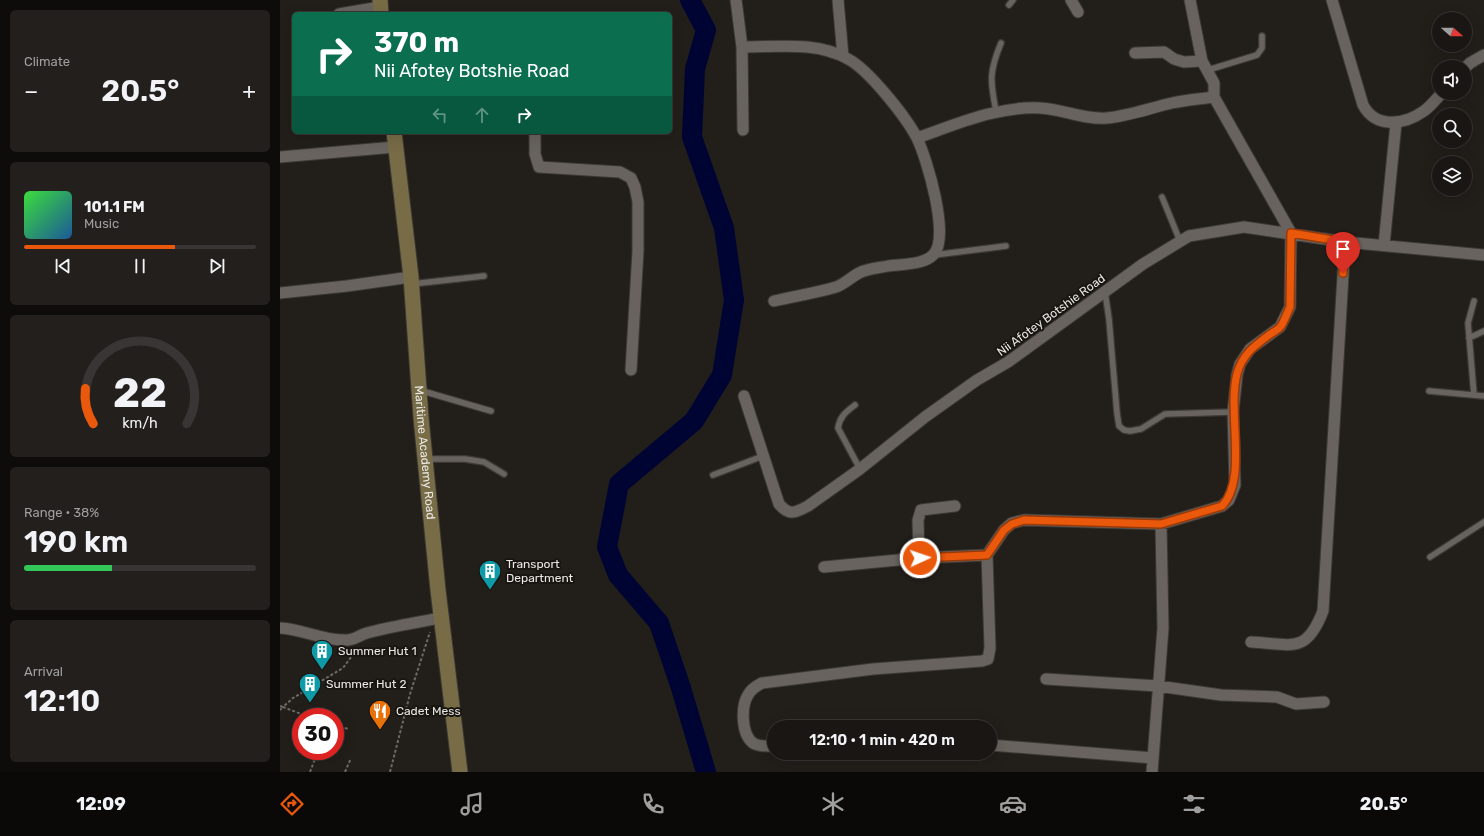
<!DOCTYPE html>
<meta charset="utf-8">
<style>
:root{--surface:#1a1614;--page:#231f1d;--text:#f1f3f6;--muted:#9f9fa0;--line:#383534;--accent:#ea580c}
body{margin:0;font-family:Rubik,sans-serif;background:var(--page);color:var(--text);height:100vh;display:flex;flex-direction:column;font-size:15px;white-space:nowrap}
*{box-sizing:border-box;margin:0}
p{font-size:13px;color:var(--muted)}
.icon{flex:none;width:22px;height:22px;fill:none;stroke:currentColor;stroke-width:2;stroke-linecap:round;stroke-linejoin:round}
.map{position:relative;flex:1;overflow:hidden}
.side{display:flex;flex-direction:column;gap:10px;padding:10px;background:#0e0c0b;width:280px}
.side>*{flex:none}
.hud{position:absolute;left:12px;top:12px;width:380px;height:122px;border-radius:6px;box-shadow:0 4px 16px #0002,0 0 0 1px var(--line);background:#0b6e4f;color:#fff;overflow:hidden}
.needle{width:26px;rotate:111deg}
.tools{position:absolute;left:1152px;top:12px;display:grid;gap:8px}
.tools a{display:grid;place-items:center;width:40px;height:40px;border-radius:50%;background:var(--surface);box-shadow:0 4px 16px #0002,0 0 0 1px var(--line);font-size:20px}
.speed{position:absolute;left:12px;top:708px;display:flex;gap:8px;font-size:20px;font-weight:700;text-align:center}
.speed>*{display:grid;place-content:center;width:52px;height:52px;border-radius:50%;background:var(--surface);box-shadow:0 4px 16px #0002,0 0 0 1px var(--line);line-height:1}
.speed .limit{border:6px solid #d22;background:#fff;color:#111}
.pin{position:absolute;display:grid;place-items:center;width:34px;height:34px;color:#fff;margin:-41px -17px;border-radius:50% 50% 50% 0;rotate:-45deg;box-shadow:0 0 4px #0007}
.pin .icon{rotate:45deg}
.me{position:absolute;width:44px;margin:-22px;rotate:87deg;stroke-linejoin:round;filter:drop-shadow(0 0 3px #0008)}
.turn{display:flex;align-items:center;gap:14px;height:84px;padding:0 16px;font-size:18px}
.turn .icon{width:52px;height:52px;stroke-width:2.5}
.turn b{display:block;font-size:28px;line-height:34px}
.lanes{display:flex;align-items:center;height:38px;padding:0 16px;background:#0003;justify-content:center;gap:20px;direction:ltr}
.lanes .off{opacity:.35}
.big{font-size:30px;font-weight:600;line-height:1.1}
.side .widget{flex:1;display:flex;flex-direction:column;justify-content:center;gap:6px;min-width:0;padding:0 14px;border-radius:6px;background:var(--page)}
.side .dial{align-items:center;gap:0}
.dial svg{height:104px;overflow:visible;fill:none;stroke:var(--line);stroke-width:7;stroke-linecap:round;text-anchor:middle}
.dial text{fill:var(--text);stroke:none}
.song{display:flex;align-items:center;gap:12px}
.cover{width:48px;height:48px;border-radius:6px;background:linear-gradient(135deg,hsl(120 70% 55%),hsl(210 70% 35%))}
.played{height:4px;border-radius:2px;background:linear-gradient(90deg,var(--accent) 65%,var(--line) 65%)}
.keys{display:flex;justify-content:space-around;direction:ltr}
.heat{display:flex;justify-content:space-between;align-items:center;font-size:22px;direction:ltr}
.charge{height:6px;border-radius:3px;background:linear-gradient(90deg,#34c759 38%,var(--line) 0)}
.trip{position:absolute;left:487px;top:720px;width:230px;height:40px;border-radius:20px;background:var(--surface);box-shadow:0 4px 16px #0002,0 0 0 1px var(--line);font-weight:600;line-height:40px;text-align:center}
.menu{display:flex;height:64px;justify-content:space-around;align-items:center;background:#0a0908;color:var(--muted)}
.menu .icon{width:28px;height:28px}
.menu .current{color:var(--accent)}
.menu b{font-size:18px;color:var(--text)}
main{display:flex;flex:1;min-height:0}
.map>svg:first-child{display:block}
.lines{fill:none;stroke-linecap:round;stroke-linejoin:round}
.river{stroke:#000433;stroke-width:20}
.lane-casing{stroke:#3c3936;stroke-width:8}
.street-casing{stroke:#3c3936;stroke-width:13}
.secondary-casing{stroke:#3c3936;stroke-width:17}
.path{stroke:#6d6a66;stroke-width:2;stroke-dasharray:3 2;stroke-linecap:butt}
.lane{stroke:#68635e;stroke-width:5.5}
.street{stroke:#68635e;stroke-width:11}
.secondary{stroke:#776c46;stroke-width:15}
.route-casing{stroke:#983908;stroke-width:10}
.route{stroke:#ea580c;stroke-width:7}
.labels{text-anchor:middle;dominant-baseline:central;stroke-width:4;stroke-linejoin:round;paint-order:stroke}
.street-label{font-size:12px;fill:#eae8e5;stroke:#191511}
.poi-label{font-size:12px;fill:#eae8e5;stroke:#191511;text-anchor:start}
</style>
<main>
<section class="side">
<div class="widget"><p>Climate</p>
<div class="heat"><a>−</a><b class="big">20.5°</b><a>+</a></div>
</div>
<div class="widget">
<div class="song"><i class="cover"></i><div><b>101.1 FM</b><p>Music</p></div></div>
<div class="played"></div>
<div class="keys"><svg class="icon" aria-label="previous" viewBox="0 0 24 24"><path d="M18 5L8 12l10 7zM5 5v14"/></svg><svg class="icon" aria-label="pause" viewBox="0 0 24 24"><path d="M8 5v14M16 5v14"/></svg><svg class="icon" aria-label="next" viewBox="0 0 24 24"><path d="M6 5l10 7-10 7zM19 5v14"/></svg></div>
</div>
<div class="widget dial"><svg viewBox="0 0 100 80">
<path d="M14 69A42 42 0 1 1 86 69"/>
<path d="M14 69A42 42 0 0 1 8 42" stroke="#ea580c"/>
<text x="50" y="56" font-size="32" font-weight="700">22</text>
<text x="50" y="72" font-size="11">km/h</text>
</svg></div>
<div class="widget"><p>Range · 38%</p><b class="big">190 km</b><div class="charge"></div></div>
<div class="widget"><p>Arrival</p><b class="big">12:10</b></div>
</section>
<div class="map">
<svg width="1204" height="772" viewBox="0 0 1204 772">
<rect width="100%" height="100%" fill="#221e1a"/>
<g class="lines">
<path class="river" d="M410 0 426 30 415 69 412 137 444 228 454 300 442 375 414 421 339 484 327 547 338 575 379 623 401 688 426 772"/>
<g class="lane-casing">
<path id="lane" d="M729 5 733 0
M928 70 977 55 982 48V36
M716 111C710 81 709 72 721 43
M882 197 900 241
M654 255 726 246
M132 284 204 276
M825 292 829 319 837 413 839 426 844 430 850 431 861 429 885 414 953 412
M1189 338 1204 331
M139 390 211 411
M1149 391 1204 396
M1194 395 1188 323 1194 301
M575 405C566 412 560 416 558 428L580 469
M146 459H185L204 462 224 474
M433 475 483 456
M1150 557 1204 522"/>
</g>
<g class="street-casing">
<path id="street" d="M456 0 462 47 463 130
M558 0 563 56
M791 0 798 12
M1052 0 1083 105C1096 129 1124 125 1144 111 1151 106 1156 99 1162 93
M59 14 100 7
M462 47C497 47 537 41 568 59 589 70 626 117 637 138 647 159 670 236 654 254 645 265 621 264 608 266 599 268 588 268 579 273 571 277 565 284 556 287 536 293 515 296 494 301
M855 53 884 52 894 59 904 62 922 61
M1185 68 1190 63 1204 55
M255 132V154L259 167 340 172 351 178 355 187 358 202V251L351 370
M637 138C677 124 717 106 760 108 783 109 804 120 827 118 849 116 870 108 892 103 906 100 920 99 934 97
M0 157 115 147
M1104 245 1116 123
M0 293 67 286 131 277
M464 396 499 504C509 516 515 513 528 506L580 469 645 417 697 380 728 362 863 264 909 236 964 227 1065 242 1204 255
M639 558 638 520 641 510 675 506
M544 567 639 558 707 555
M0 628C23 629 43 641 67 640 74 640 80 635 87 633 111 626 138 623 163 617
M971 642C1012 644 1026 655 1043 611L1065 242
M766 679 878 686 941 695 997 697 1016 704 1044 702
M710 745 873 758
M494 746C487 746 479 747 473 743 461 734 461 706 468 695 471 689 476 686 482 683L593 669 702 661 708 659 710 648 707 555 724 530 732 523 744 520 881 524 942 506 949 500 955 485 953 412 957 375 960 364 970 349 1000 327 1010 307 1011 233 934 97V83L922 61 910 0
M872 772 883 628 881 524"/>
</g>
<g class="secondary-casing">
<g id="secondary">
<path d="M100 0 101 14"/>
<path id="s1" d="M114 132 131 277 141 418 158 590 180 772"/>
</g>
</g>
<path class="path" d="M0 706 3 707 0 710
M29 717 3 707 13 698 63 668 77 649
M55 726 69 729
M30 772 38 751
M65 772 71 758
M110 772 130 694 150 632"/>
<use href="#lane" class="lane"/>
<use href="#street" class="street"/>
<use href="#secondary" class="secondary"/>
</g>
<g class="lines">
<g class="route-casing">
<path id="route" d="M640 558 707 555 724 530 732 524 744 520 881 524 942 506C968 480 947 412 957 374 962 355 974 346 989 335 993 332 998 330 1001 326 1005 320 1007 313 1010 307L1011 233 1065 242 1063 273"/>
</g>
<use href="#route" class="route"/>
</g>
<defs>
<g id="building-pin" transform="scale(1.15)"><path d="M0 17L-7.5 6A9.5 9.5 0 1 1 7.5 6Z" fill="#0f9aa8" stroke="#191511"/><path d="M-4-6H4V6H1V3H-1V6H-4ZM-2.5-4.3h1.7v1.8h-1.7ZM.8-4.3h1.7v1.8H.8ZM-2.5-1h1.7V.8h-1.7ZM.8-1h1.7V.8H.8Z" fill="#fff"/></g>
<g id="restaurant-pin" transform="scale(1.15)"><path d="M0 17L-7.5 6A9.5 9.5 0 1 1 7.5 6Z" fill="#e8710a" stroke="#191511"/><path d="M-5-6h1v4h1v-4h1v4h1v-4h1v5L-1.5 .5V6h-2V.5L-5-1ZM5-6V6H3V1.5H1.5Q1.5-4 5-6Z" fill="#fff"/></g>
</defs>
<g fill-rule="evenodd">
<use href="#building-pin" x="210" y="571"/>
<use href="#building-pin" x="42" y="651"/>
<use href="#building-pin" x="30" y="684"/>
<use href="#restaurant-pin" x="100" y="711"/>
</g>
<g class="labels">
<g class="street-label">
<text transform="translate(771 315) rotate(-36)">Nii Afotey Botshie Road</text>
<text stroke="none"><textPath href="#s1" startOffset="322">Maritime Academy Road</textPath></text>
</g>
<g class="poi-label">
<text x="226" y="564">Transport<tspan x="226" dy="14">Department</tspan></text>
<text x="58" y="651">Summer Hut 1</text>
<text x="46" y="684">Summer Hut 2</text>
<text x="116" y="711">Cadet Mess</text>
</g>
</g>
</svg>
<div class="tools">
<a><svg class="needle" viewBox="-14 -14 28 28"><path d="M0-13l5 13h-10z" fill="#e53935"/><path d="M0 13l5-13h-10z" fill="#9f9fa0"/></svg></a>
<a><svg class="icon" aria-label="sound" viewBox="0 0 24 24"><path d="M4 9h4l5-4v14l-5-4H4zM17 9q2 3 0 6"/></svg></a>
<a><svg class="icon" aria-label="search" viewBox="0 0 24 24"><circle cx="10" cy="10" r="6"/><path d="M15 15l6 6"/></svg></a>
<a><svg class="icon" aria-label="layers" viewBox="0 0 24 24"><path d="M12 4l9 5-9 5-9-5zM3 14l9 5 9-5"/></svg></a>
</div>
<div class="speed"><div class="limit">30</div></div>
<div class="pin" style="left:1063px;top:273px;background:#d93025"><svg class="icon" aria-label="arrive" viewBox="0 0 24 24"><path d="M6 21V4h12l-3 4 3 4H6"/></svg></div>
<svg class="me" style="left:640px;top:558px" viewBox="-20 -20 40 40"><circle r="17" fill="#ea580c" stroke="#fff" stroke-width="3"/><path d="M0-11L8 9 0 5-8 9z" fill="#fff"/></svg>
<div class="trip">12:10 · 1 min · 420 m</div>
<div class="hud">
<div class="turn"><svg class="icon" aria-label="right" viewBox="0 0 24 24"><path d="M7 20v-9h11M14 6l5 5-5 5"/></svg><div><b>370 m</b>Nii Afotey Botshie Road</div></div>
<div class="lanes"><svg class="icon off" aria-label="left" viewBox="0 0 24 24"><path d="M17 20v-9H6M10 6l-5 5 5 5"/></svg><svg class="icon off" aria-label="ahead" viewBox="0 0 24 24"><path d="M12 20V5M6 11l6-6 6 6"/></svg><svg class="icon" aria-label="right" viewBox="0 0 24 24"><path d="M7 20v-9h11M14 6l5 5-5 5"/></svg></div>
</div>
</div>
</main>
<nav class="menu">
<b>12:09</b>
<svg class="icon current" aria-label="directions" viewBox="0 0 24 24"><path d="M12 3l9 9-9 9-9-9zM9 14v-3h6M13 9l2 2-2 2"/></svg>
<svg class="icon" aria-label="music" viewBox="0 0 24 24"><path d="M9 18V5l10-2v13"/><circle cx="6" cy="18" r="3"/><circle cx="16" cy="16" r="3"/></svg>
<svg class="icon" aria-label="phone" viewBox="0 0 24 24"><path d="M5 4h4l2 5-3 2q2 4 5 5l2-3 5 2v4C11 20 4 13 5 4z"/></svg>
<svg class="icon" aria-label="climate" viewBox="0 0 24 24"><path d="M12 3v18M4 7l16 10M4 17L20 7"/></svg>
<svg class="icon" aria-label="car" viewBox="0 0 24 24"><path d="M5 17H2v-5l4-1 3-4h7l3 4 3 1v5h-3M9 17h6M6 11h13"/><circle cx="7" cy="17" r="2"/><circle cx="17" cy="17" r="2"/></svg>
<svg class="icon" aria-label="filters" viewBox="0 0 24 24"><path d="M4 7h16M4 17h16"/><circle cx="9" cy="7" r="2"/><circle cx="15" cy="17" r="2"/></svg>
<b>20.5°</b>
</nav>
